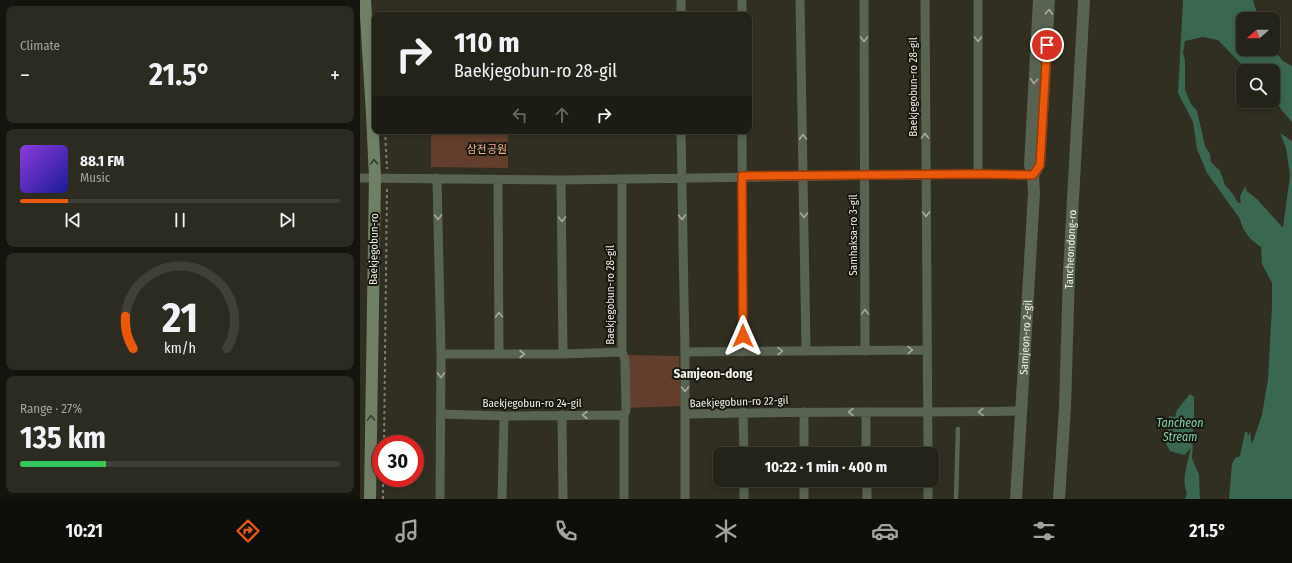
<!DOCTYPE html>
<meta charset="utf-8">
<style>
:root{--surface:#242319;--page:#2c2b22;--text:#f1f3f6;--muted:#a3a4a2;--line:#414038;--accent:#ea580c}
body{margin:0;font-family:"Fira Sans Condensed","Noto Sans KR",sans-serif;background:var(--page);color:var(--text);height:100vh;display:flex;flex-direction:column;font-size:15px;white-space:nowrap}
*{box-sizing:border-box;margin:0}
p{font-size:13px;color:var(--muted)}
.icon{flex:none;width:22px;height:22px;fill:none;stroke:currentColor;stroke-width:2;stroke-linecap:round;stroke-linejoin:round}
.map{position:relative;flex:1;overflow:hidden}
.drawer{display:flex;flex-direction:column;gap:6px;padding:6px;background:#14130e;width:360px}
.drawer>*{flex:none}
.banner{position:absolute;left:12px;top:12px;width:380px;height:122px;border-radius:8px;box-shadow:0 2px 6px #0003,0 0 0 1px var(--line);background:#242319;color:var(--text);overflow:hidden}
.needle{width:26px;rotate:250deg}
.buttons{position:absolute;left:876px;top:12px;display:grid;gap:8px}
.buttons a{display:grid;place-items:center;width:44px;height:44px;border-radius:8px;background:var(--surface);box-shadow:0 2px 6px #0003,0 0 0 1px var(--line);font-size:20px}
.speed{position:absolute;left:12px;top:435px;display:flex;gap:8px;font-size:20px;font-weight:700;text-align:center}
.speed>*{display:grid;place-content:center;width:52px;height:52px;border-radius:50%;background:var(--surface);box-shadow:0 2px 6px #0003,0 0 0 1px var(--line);line-height:1}
.speed .limit{border:6px solid #d22;background:#fff;color:#111}
.pin{position:absolute;display:grid;place-items:center;width:34px;height:34px;color:#fff;margin:-17px;border:2px solid #fff;border-radius:50%;box-shadow:0 1px 4px #0007}
.me{position:absolute;width:44px;margin:-22px;rotate:0deg;stroke-linejoin:round;filter:drop-shadow(0 0 3px #0008)}
.turn{display:flex;align-items:center;gap:14px;height:84px;padding:0 16px;font-size:18px}
.turn .icon{width:52px;height:52px;stroke-width:2.5}
.turn b{display:block;font-size:28px;line-height:34px}
.lanes{display:flex;align-items:center;height:38px;padding:0 16px;background:#0003;justify-content:center;gap:20px;direction:ltr}
.lanes .off{opacity:.35}
.big{font-size:30px;font-weight:700;line-height:1.1}
.drawer .widget{flex:1;display:flex;flex-direction:column;justify-content:center;gap:6px;min-width:0;padding:0 14px;border-radius:8px;background:var(--page)}
.drawer .dial{align-items:center;gap:0}
.dial svg{height:104px;overflow:visible;fill:none;stroke:var(--line);stroke-width:7;stroke-linecap:round;text-anchor:middle}
.dial text{fill:var(--text);stroke:none}
.song{display:flex;align-items:center;gap:12px}
.cover{width:48px;height:48px;border-radius:6px;background:linear-gradient(135deg,hsl(270 70% 55%),hsl(240 70% 35%))}
.played{height:4px;border-radius:2px;background:linear-gradient(90deg,var(--accent) 15%,var(--line) 15%)}
.keys{display:flex;justify-content:space-around;direction:ltr}
.heat{display:flex;justify-content:space-between;align-items:center;font-size:22px;direction:ltr}
.charge{height:6px;border-radius:3px;background:linear-gradient(90deg,#34c759 27%,var(--line) 0)}
.trip{position:absolute;left:353px;top:447px;width:226px;height:40px;border-radius:8px;background:var(--surface);box-shadow:0 2px 6px #0003,0 0 0 1px var(--line);font-weight:700;line-height:40px;text-align:center}
.menu{display:flex;height:64px;justify-content:space-around;align-items:center;background:#0e0e0a;color:var(--muted)}
.menu .icon{width:28px;height:28px}
.menu .active{color:var(--accent)}
.menu b{font-size:18px;color:var(--text)}
main{display:flex;flex:1;min-height:0}
.map>svg:first-child{display:block}
.green{fill:#633e2c}
.water{fill:#396750}
.lines{fill:none;stroke-linecap:round;stroke-linejoin:round}
.path{stroke:#7e7e72;stroke-width:2;stroke-dasharray:3 3;stroke-linecap:butt}
.service{stroke:#596352;stroke-width:4.5}
.minor{stroke:#596352;stroke-width:9}
.tertiary{stroke:#596352;stroke-width:12}
.secondary{stroke:#708065;stroke-width:12}
.oneway{stroke:#a5aa9d}
.oneway2{stroke:#363c2e}
.route-casing{stroke:#983908;stroke-width:10}
.route{stroke:#ea580c;stroke-width:7}
.labels{text-anchor:middle;dominant-baseline:central;stroke-width:4;stroke-linejoin:round;paint-order:stroke}
.street-label{font-size:11px;fill:#f1f1e8;stroke:#171710}
.park-label{font-size:11px;fill:#f5af8e;stroke:#171710}
.water-label{font-size:12px;font-style:italic;fill:#87d3ad;stroke:#171710}
.quarter-label{font-size:13px;font-weight:bold;fill:#f1f1e8;stroke:#171710}
</style>
<main>
<section class="drawer">
<div class="widget"><p>Climate</p>
<div class="heat"><a>−</a><b class="big">21.5°</b><a>+</a></div>
</div>
<div class="widget">
<div class="song"><i class="cover"></i><div><b>88.1 FM</b><p>Music</p></div></div>
<div class="played"></div>
<div class="keys"><svg class="icon" aria-label="previous" viewBox="0 0 24 24"><path d="M18 5L8 12l10 7zM5 5v14"/></svg><svg class="icon" aria-label="pause" viewBox="0 0 24 24"><path d="M8 5v14M16 5v14"/></svg><svg class="icon" aria-label="next" viewBox="0 0 24 24"><path d="M6 5l10 7-10 7zM19 5v14"/></svg></div>
</div>
<div class="widget dial"><svg viewBox="0 0 100 80">
<path d="M14 69A42 42 0 1 1 86 69"/>
<path d="M14 69A42 42 0 0 1 8 44" stroke="#ea580c"/>
<text x="50" y="56" font-size="32" font-weight="700">21</text>
<text x="50" y="72" font-size="11">km/h</text>
</svg></div>
<div class="widget"><p>Range · 27%</p><b class="big">135 km</b><div class="charge"></div></div>
</section>
<div class="map">
<svg width="932" height="499" viewBox="0 0 932 499">
<rect width="100%" height="100%" fill="#302f21"/>
<path class="green" d="M71 131H148V168L71 167Z
M266 355 319 356 321 406 266 408Z"/>
<path class="water" d="M823 0H893L899 19H883V49H913L923 61 932 66V122L920 108 916 96H921L913 90V71H888L858 40 843 37 825 41 823 53 825 60V90L831 104 837 111 845 146 850 154 851 162 860 171 865 185 872 193 878 203H881L880 197 885 186 887 191 898 200 923 228 930 175 926 148 920 133 932 141V499H869L872 464 875 458 880 456 885 432H887L888 436 890 432 892 444 902 415 908 379 912 306V283L902 264 901 247C890 240 883 232 880 219L847 173 837 149 833 122 818 93Z
M830 394 834 397V427L830 442 833 445 832 458 839 475 840 499H825L827 493C821 480 828 462 831 448L824 455 810 451 806 444 809 416 815 417 817 410Z"/>
<g class="lines">
<path class="path" d="M25 131 27 169
M24 444 27 187
M23 499V478"/>
<path class="service" d="M596 499 598 429"/>
<path class="minor" d="M382 0V15
M440 0 446 350
M504 0 505 351
M565 0 568 454
M618 0V174
M321 15V0
M321 131 325 352V499
M382 131 383 352
M0 178 201 180 618 174 673 175
M77 178 81 354 80 499
M262 179V352L265 360 266 410 264 415V499
M138 180 139 354
M201 180 203 354
M325 352 566 350
M81 354H203L262 352
M383 412 384 454
M444 412V454
M506 412V454
M81 414 144 416 264 415
M325 414C437 411 549 413 660 411
M202 415 203 499
M384 480V499
M444 480V499
M507 480V499
M142 499 144 416
M568 499V480"/>
<g class="tertiary">
<path d="M673 175 679 165 689 0"/>
<path id="s1" d="M656 499 674 193 673 175 670 165 679 0"/>
<path id="s2" d="M699 499 705 408 709 272 724 0"/>
</g>
<path class="secondary" d="M5 0 12 114 15 178 10 499"/>
</g>
<defs><path id="oneway-chevron" d="M-2-3.5L2.5 0L-2 3.5" fill="none" stroke-width="1.6" stroke-linecap="round" stroke-linejoin="round"/></defs>
<g class="oneway">
<use href="#oneway-chevron" transform="translate(689 12) rotate(-87)"/>
<use href="#oneway-chevron" transform="translate(504 39) rotate(90)"/>
<use href="#oneway-chevron" transform="translate(618 39) rotate(90)"/>
<use href="#oneway-chevron" transform="translate(674 81) rotate(93)"/>
<use href="#oneway-chevron" transform="translate(565 136) rotate(-90)"/>
<use href="#oneway-chevron" transform="translate(443 137) rotate(-91)"/>
<use href="#oneway-chevron" transform="translate(566 214) rotate(90)"/>
<use href="#oneway-chevron" transform="translate(444 215) rotate(89)"/>
<use href="#oneway-chevron" transform="translate(78 217) rotate(89)"/>
<use href="#oneway-chevron" transform="translate(322 217) rotate(89)"/>
<use href="#oneway-chevron" transform="translate(202 219) rotate(89)"/>
<use href="#oneway-chevron" transform="translate(505 312) rotate(-90)"/>
<use href="#oneway-chevron" transform="translate(139 315) rotate(-91)"/>
<use href="#oneway-chevron" transform="translate(550 350) rotate(-1)"/>
<use href="#oneway-chevron" transform="translate(420 351) rotate(-1)"/>
<use href="#oneway-chevron" transform="translate(162 354)"/>
<use href="#oneway-chevron" transform="translate(81 375) rotate(90)"/>
<use href="#oneway-chevron" transform="translate(325 389) rotate(90)"/>
<use href="#oneway-chevron" transform="translate(491 412) rotate(-180)"/>
<use href="#oneway-chevron" transform="translate(621 412) rotate(179)"/>
<use href="#oneway-chevron" transform="translate(225 415) rotate(-180)"/>
</g>
<g class="oneway2">
<use href="#oneway-chevron" transform="translate(14 162) rotate(-92)"/>
<use href="#oneway-chevron" transform="translate(11 418) rotate(-89)"/>
</g>
<g class="lines">
<g class="route-casing">
<path id="route" d="M383 336 382 176 618 174 673 175 680 165 687 45"/>
</g>
<use href="#route" class="route"/>
</g>
<g class="labels">
<g class="street-label">
<text transform="translate(553 87) rotate(-90)">Baekjegobun-ro 28-gil</text>
<text transform="translate(493 235) rotate(-90)">Samhaksa-ro 3-gil</text>
<text transform="translate(14 249) rotate(-89)">Baekjegobun-ro</text>
<text stroke="none"><textPath href="#s2" startOffset="250">Tancheondong-ro</textPath></text>
<text transform="translate(250 295) rotate(-90)">Baekjegobun-ro 28-gil</text>
<text stroke="none"><textPath href="#s1" startOffset="162">Samjeon-ro 2-gil</textPath></text>
<text transform="translate(379 402) rotate(-2)">Baekjegobun-ro 22-gil</text>
<text x="172" y="403">Baekjegobun-ro 24-gil</text>
</g>
<g class="park-label">
<text x="127" y="149">삼전공원</text>
</g>
<g class="water-label">
<text x="820" y="423">Tancheon<tspan x="820" dy="14">Stream</tspan></text>
</g>
<g class="quarter-label">
<text x="353" y="373">Samjeon-dong</text>
</g>
</g>
</svg>
<div class="buttons">
<a><svg class="needle" viewBox="-14 -14 28 28"><path d="M0-13l5 13h-10z" fill="#e53935"/><path d="M0 13l5-13h-10z" fill="#a3a4a2"/></svg></a>
<a><svg class="icon" aria-label="search" viewBox="0 0 24 24"><circle cx="10" cy="10" r="6"/><path d="M15 15l6 6"/></svg></a>
</div>
<div class="speed"><div class="limit">30</div></div>
<div class="pin" style="left:687px;top:45px;background:#d93025"><svg class="icon" aria-label="arrive" viewBox="0 0 24 24"><path d="M6 21V4h12l-3 4 3 4H6"/></svg></div>
<svg class="me" style="left:383px;top:336px" viewBox="-20 -20 40 40"><path d="M0-17L14 15 0 8-14 15z" fill="#ea580c" stroke="#fff" stroke-width="4"/></svg>
<div class="trip">10:22 · 1 min · 400 m</div>
<div class="banner">
<div class="turn"><svg class="icon" aria-label="right" viewBox="0 0 24 24"><path d="M7 20v-9h11M14 6l5 5-5 5"/></svg><div><b>110 m</b>Baekjegobun-ro 28-gil</div></div>
<div class="lanes"><svg class="icon off" aria-label="left" viewBox="0 0 24 24"><path d="M17 20v-9H6M10 6l-5 5 5 5"/></svg><svg class="icon off" aria-label="ahead" viewBox="0 0 24 24"><path d="M12 20V5M6 11l6-6 6 6"/></svg><svg class="icon" aria-label="right" viewBox="0 0 24 24"><path d="M7 20v-9h11M14 6l5 5-5 5"/></svg></div>
</div>
</div>
</main>
<nav class="menu">
<b>10:21</b>
<svg class="icon active" aria-label="directions" viewBox="0 0 24 24"><path d="M12 3l9 9-9 9-9-9zM9 14v-3h6M13 9l2 2-2 2"/></svg>
<svg class="icon" aria-label="music" viewBox="0 0 24 24"><path d="M9 18V5l10-2v13"/><circle cx="6" cy="18" r="3"/><circle cx="16" cy="16" r="3"/></svg>
<svg class="icon" aria-label="phone" viewBox="0 0 24 24"><path d="M5 4h4l2 5-3 2q2 4 5 5l2-3 5 2v4C11 20 4 13 5 4z"/></svg>
<svg class="icon" aria-label="climate" viewBox="0 0 24 24"><path d="M12 3v18M4 7l16 10M4 17L20 7"/></svg>
<svg class="icon" aria-label="car" viewBox="0 0 24 24"><path d="M5 17H2v-5l4-1 3-4h7l3 4 3 1v5h-3M9 17h6M6 11h13"/><circle cx="7" cy="17" r="2"/><circle cx="17" cy="17" r="2"/></svg>
<svg class="icon" aria-label="filters" viewBox="0 0 24 24"><path d="M4 7h16M4 17h16"/><circle cx="9" cy="7" r="2"/><circle cx="15" cy="17" r="2"/></svg>
<b>21.5°</b>
</nav>
